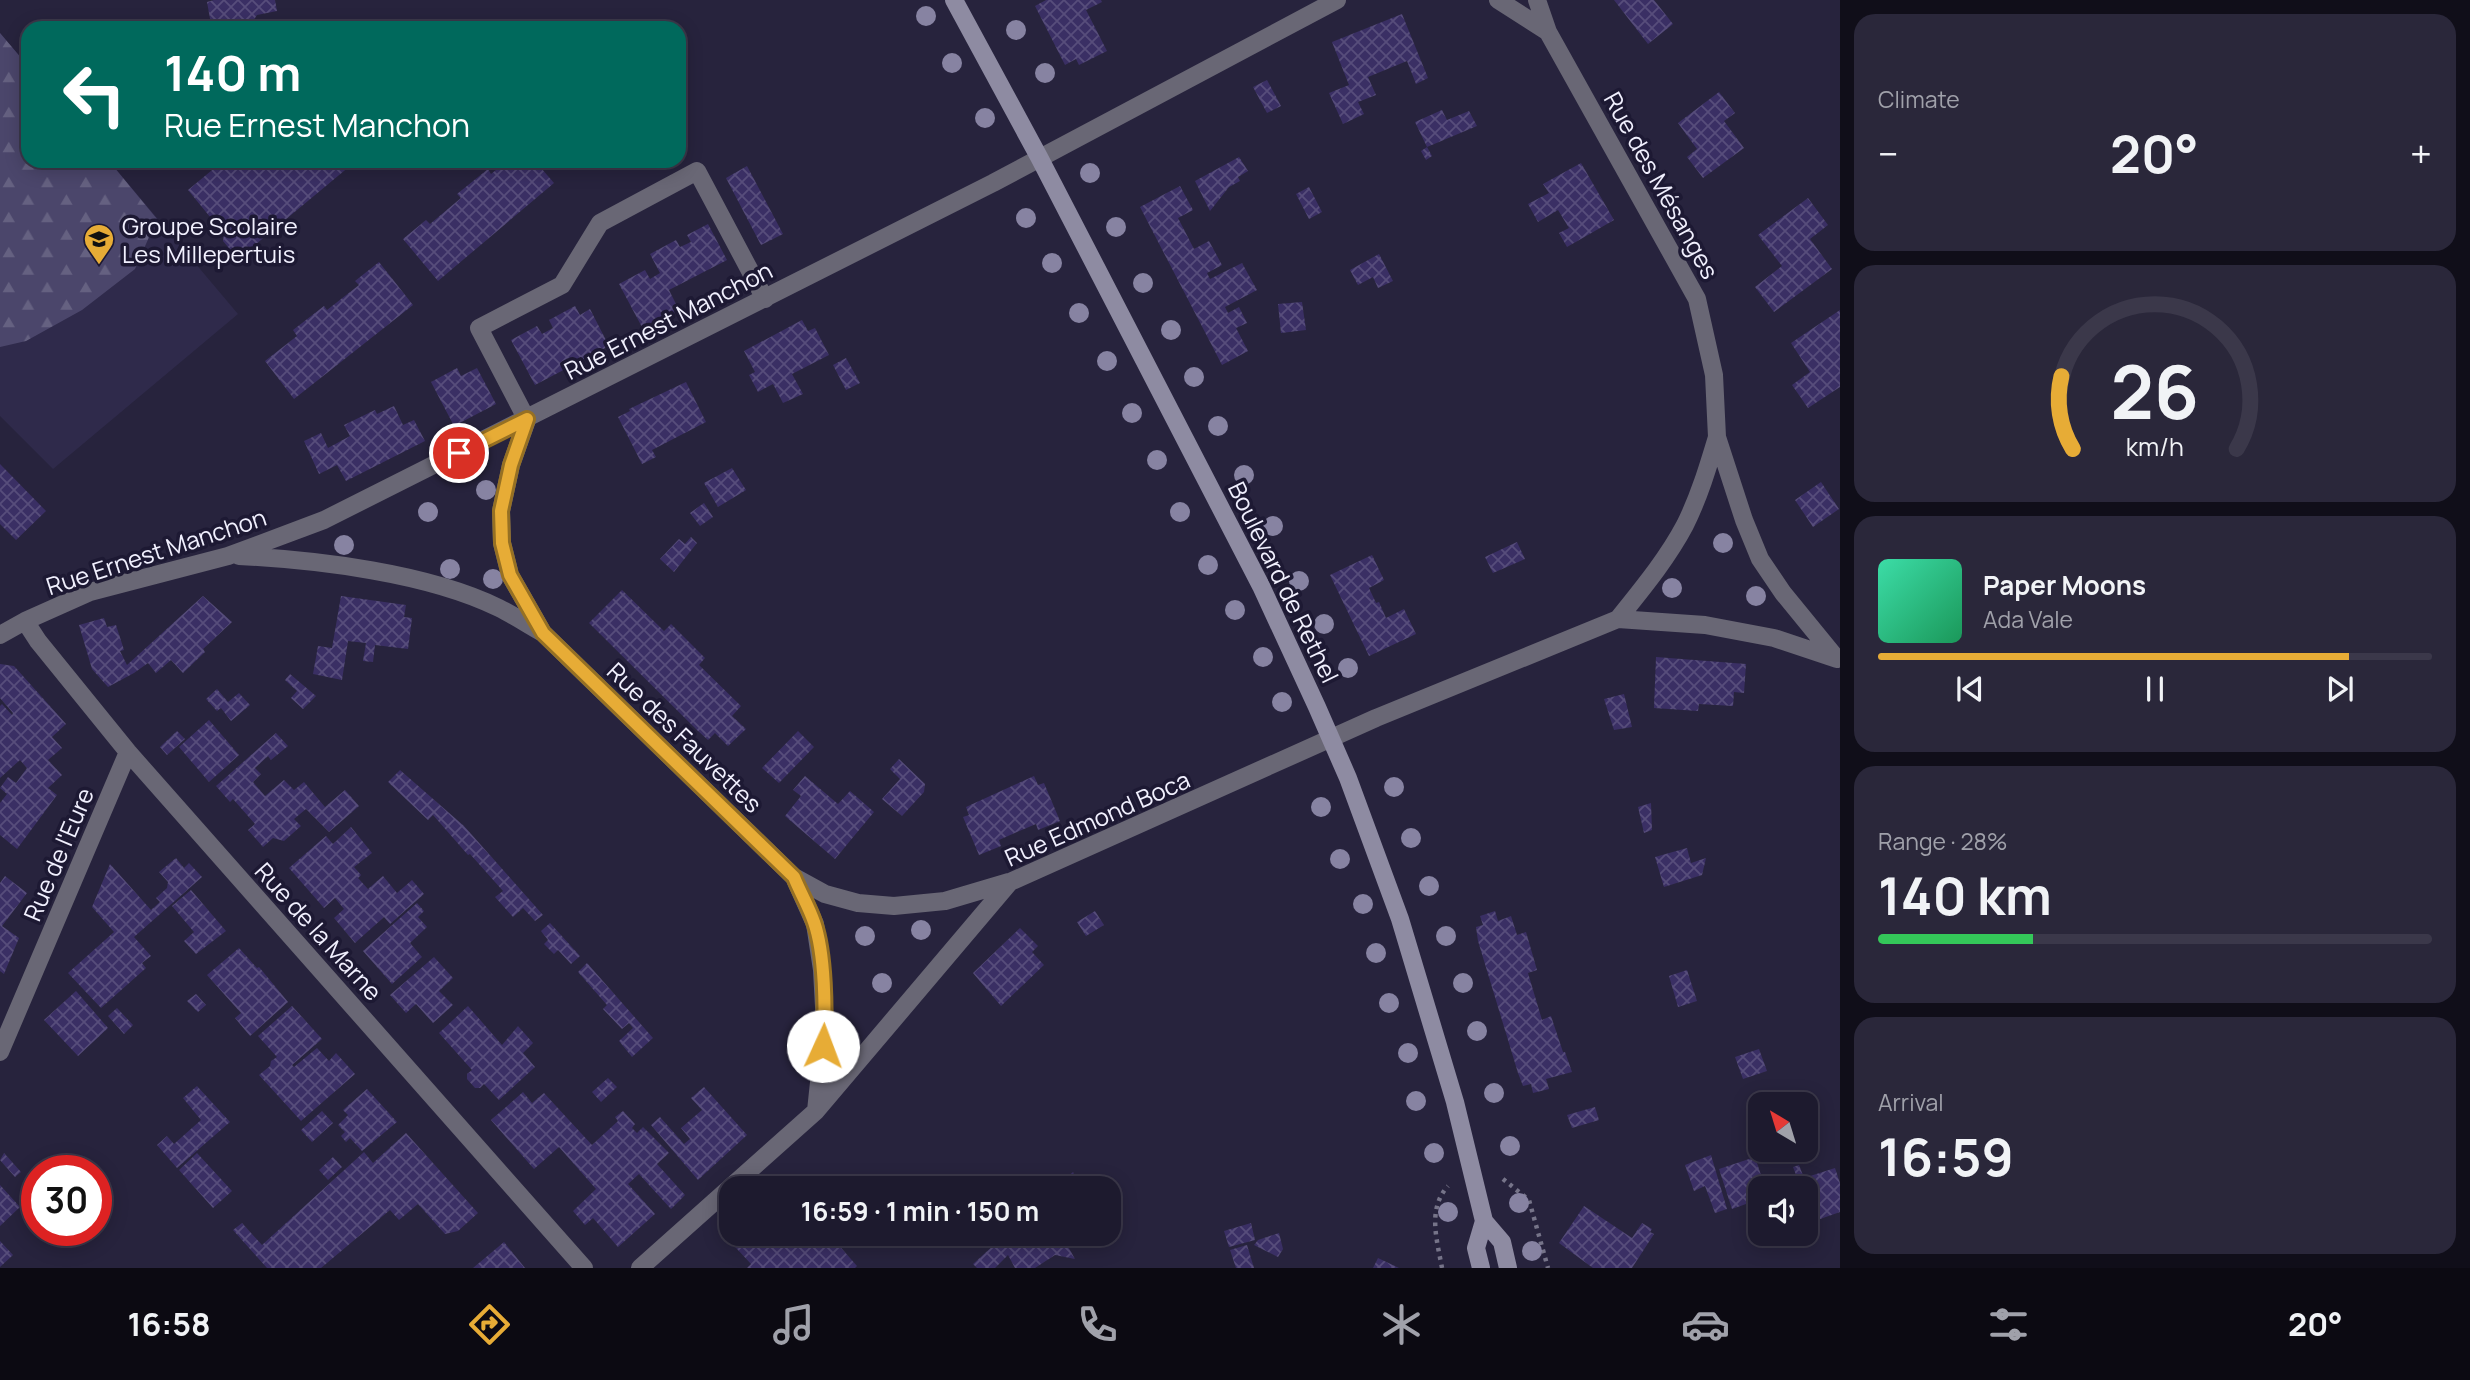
<!DOCTYPE html>
<meta charset="utf-8">
<style>
:root{--surface:#1d1a2e;--page:#2a273a;--text:#f1f3f6;--muted:#a0a1aa;--line:#3b384a;--accent:#e7ac36}
body{margin:0;font-family:Manrope,sans-serif;background:var(--page);color:var(--text);height:100vh;display:flex;flex-direction:column;font-size:26px;white-space:nowrap}
*{box-sizing:border-box;margin:0}
p{font-size:23px;color:var(--muted)}
.icon{flex:none;width:38px;height:38px;fill:none;stroke:currentColor;stroke-width:2;stroke-linecap:round;stroke-linejoin:round}
.map{position:relative;flex:1;overflow:hidden}
.sheet{display:flex;flex-direction:column;gap:14px;padding:14px;background:#100e19;width:630px}
.sheet>*{flex:none}
.top-card{position:absolute;left:21px;top:21px;width:665px;height:147px;border-radius:21px;box-shadow:0 4px 18px #0003,0 0 0 2px var(--line);background:#00695c;color:#fff;overflow:hidden}
.needle{width:46px;rotate:322deg}
.controls{position:absolute;left:1748px;top:1092px;display:grid;gap:14px}
.controls a{display:grid;place-items:center;width:70px;height:70px;border-radius:14px;background:var(--surface);box-shadow:0 4px 18px #0003,0 0 0 2px var(--line);font-size:35px}
.speed{position:absolute;left:21px;top:1155px;display:flex;gap:14px;font-size:35px;font-weight:700;text-align:center}
.speed>*{display:grid;place-content:center;width:91px;height:91px;border-radius:50%;background:var(--surface);box-shadow:0 4px 18px #0003,0 0 0 2px var(--line);line-height:1}
.speed .limit{border:10px solid #d22;background:#fff;color:#111}
.pin{position:absolute;display:grid;place-items:center;width:60px;height:60px;color:#fff;margin:-30px;border:4px solid #fff;border-radius:50%;box-shadow:0 2px 7px #0007}
.me{position:absolute;width:77px;margin:-38px;rotate:2deg;stroke-linejoin:round;filter:drop-shadow(0 0 5px #0008)}
.turn{display:flex;align-items:center;gap:24px;height:147px;padding:0 28px;font-size:32px}
.turn .icon{width:91px;height:91px;stroke-width:2.5}
.turn b{display:block;font-size:49px;line-height:60px}
.big{font-size:52px;font-weight:700;line-height:1.1}
.sheet .tile{flex:1;display:flex;flex-direction:column;justify-content:center;gap:10px;min-width:0;padding:0 24px;border-radius:21px;background:var(--page)}
.sheet .dial{align-items:center;gap:0}
.dial svg{height:182px;overflow:visible;fill:none;stroke:var(--line);stroke-width:7;stroke-linecap:round;text-anchor:middle}
.dial text{fill:var(--text);stroke:none}
.song{display:flex;align-items:center;gap:21px}
.cover{width:84px;height:84px;border-radius:10px;background:linear-gradient(135deg,hsl(160 70% 55%),hsl(150 70% 35%))}
.played{height:7px;border-radius:4px;background:linear-gradient(90deg,var(--accent) 85%,var(--line) 85%)}
.keys{display:flex;justify-content:space-around;direction:ltr}
.heat{display:flex;justify-content:space-between;align-items:center;font-size:38px;direction:ltr}
.charge{height:10px;border-radius:5px;background:linear-gradient(90deg,#34c759 28%,var(--line) 0)}
.trip{position:absolute;left:719px;top:1176px;width:402px;height:70px;border-radius:21px;background:var(--surface);box-shadow:0 4px 18px #0003,0 0 0 2px var(--line);font-weight:700;line-height:70px;text-align:center}
.tabs{display:flex;height:112px;justify-content:space-around;align-items:center;background:#0c0a12;color:var(--muted)}
.tabs .icon{width:49px;height:49px}
.tabs .current{color:var(--accent)}
.tabs b{font-size:32px;color:var(--text)}
main{display:flex;flex:1;min-height:0}
.map>svg:first-child{display:block}
.built{fill:#2f2a4b}
.forest{fill:url(#forest-firs)}
.building{fill:url(#building-cross-hatch)}
.lines{fill:none;stroke-linecap:round;stroke-linejoin:round}
.path{stroke:#767489;stroke-width:4.5;stroke-dasharray:3.5 5;stroke-linecap:butt}
.lane{stroke:#696775;stroke-width:18}
.street{stroke:#696775;stroke-width:18}
.secondary{stroke:#8e8ba2;stroke-width:18}
.tree{fill:#8783a2}
.route-casing{stroke:#967023;stroke-width:18}
.route{stroke:#e7ac36;stroke-width:12}
.labels{text-anchor:middle;dominant-baseline:central;stroke-width:7;stroke-linejoin:round;paint-order:stroke}
.street-label{font-size:24px;fill:#f1f0fe;stroke:#1d1933}
.poi-label{font-size:24px;fill:#f1f0fe;stroke:#1d1933;text-anchor:start}
</style>
<main>
<div class="map">
<svg width="1840" height="1268" viewBox="0 0 1840 1268">
<defs>
<pattern id="forest-firs" width="22" height="20" patternUnits="userSpaceOnUse" patternTransform="scale(1.75)"><rect width="22" height="20" fill="#4b466b"/><path d="M5 1l3.5 6h-7zM16 11l3.5 6h-7z" fill="#656181"/></pattern>
<pattern id="building-cross-hatch" width="8" height="8" patternUnits="userSpaceOnUse" patternTransform="scale(1.75)"><rect width="8" height="8" fill="#3a2f64"/><path d="M0 0l8 8M0 8l8-8" fill="none" stroke="#574d7b"/></pattern>
</defs>
<rect width="100%" height="100%" fill="#27233d"/>
<path class="built" d="M0 33 28 66V161H109L238 314 53 469 0 416Z"/>
<path class="forest" d="M0 33 28 66V161H109L157 219 135 269 82 310 26 341 0 347Z"/>
<path class="building" d="M214 0H275L277 11 257 15 253 21 237 24 231 20 211 24 207 2Z
M1046 0H1101L1102 2 1086 10 1107 51 1079 65 1076 59 1065 65 1035 6Z
M1614 0H1654L1673 24 1648 44Z
M1402 14 1428 78 1416 84 1407 61 1368 77 1376 95 1358 102 1364 114 1343 124 1329 93 1349 85 1332 42Z
M1267 80 1281 106 1267 113 1253 87Z
M1719 92 1735 113 1724 121 1744 148 1703 178 1687 157 1697 149 1678 123Z
M1442 110 1447 120 1469 111 1477 126 1427 147 1432 156 1426 160 1421 151 1427 147 1415 122Z
M1239 157 1248 171 1238 177 1240 181 1229 187 1210 211 1195 181Z
M223 161 233 163 235 161H356L238 259 223 241 224 234 188 190Z
M507 161H535L554 183 438 281 403 239 426 220 430 224 461 198 457 194 488 169 491 174Z
M1581 163 1614 220 1567 247 1559 233 1569 228 1558 210 1538 222 1528 204 1549 193 1543 184Z
M747 166 783 234 761 245 726 178Z
M1180 186 1193 210 1178 218 1194 249 1209 241 1222 265 1207 273 1210 279 1242 263 1257 290 1225 307 1228 313 1239 307 1247 323 1236 328 1248 351 1222 365 1140 207Z
M1309 187 1322 212 1309 219 1296 194Z
M1808 198 1828 225 1810 239 1832 269 1774 312 1755 287 1782 266 1758 235Z
M708 224 727 260 669 290 679 310 643 329 619 284 645 270 650 279 660 273 650 254 676 240 680 247 691 242 687 235Z
M1379 254 1393 281 1378 288 1373 277 1358 285 1350 270Z
M379 262 413 305 294 399 265 361 297 336 293 330 324 306 327 310 359 285 355 281Z
M1302 302 1306 330 1281 333 1278 304Z
M575 306 580 315 590 309 609 346 535 385 511 340 537 326 542 334 553 328 549 320Z
M1840 310V387L1808 408 1792 385 1810 372 1791 343Z
M802 320 808 331 815 328 829 355 792 374 803 394 783 403 773 384 758 392 749 375 755 372 744 351Z
M846 358 860 383 846 390 833 365Z
M457 368 461 376 477 368 496 404 454 426 431 382Z
M686 382 706 422 652 450 656 457 642 464 618 417 630 411 629 409Z
M394 406 403 425 414 420 425 441 346 481 337 465 319 474 304 441 321 433 328 448 350 436 344 425 375 410 377 414Z
M0 464 46 511 16 540 0 524Z
M732 468 746 490 718 507 704 483Z
M1821 482 1839 509 1813 527 1795 500Z
M704 503 713 517 700 526 690 513Z
M691 537 697 543 674 572 660 559 679 539 685 544Z
M1517 542 1525 559 1493 573 1485 557Z
M1372 555 1384 580 1369 588 1376 603 1379 602 1386 618 1404 609 1416 634 1369 656 1330 575Z
M622 590 664 631 671 624 705 658 699 665 741 706 732 716 746 729 728 746 715 733 708 740 698 731 589 623Z
M203 596 232 622 203 649 205 652 183 673 171 660 156 673 148 663 134 673 108 687 92 669 79 625 104 618 107 627 116 625 124 650 120 651 127 665Z
M341 596 406 605 404 617 412 618 408 649 375 645 373 662 363 661 366 643 348 641 342 680 313 674 318 646 332 648Z
M1656 657 1746 664 1744 693 1734 692 1733 706 1699 704 1698 711 1654 708Z
M0 664 14 666 66 724 52 737 62 748 48 760 62 775 48 788 57 795 17 849 0 835V803L7 794 0 788 8 777 16 783 27 768 20 760 0 778V706L2 704 12 715 13 713 0 698Z
M290 674 316 696 303 709 291 698 297 691 285 680Z
M217 689 228 702 239 693 250 705 231 721 221 708 217 711 206 699Z
M1624 694 1632 727 1614 730 1604 699Z
M209 720 239 755 209 782 179 747Z
M177 731 185 739 167 755 160 747Z
M798 731 814 747 779 783 762 768Z
M276 733 288 746 271 760 268 756 255 768 261 774 253 782 265 796 284 780 294 790 304 782 325 807 345 790 359 806 329 832 306 809 294 819 301 826 284 841 273 838 263 847 248 830 255 824 233 799 230 802 216 786Z
M899 759 925 784 924 792 902 816 882 799 900 779 890 769Z
M400 770 464 826 543 915 535 921 523 908 513 917 495 897 503 891 470 854 468 855 433 815 428 820 388 782Z
M805 776 838 804 850 791 874 812 835 859 785 816 801 796 793 790Z
M1034 776 1038 785 1044 783 1060 821 1038 830 1036 824 1017 832 999 840 1001 846 979 855 963 817 969 815 966 807Z
M1651 803 1652 830 1644 833 1638 807Z
M351 827 372 853 354 867 361 875 358 878 368 889 383 876 397 893 412 880 424 894 390 924 384 917 355 943 334 918 344 909 335 898 324 908 289 868 326 836 333 844Z
M1687 848 1691 863 1706 858 1702 875 1664 887 1655 857Z
M176 858 184 868 189 863 202 877 134 937 151 956 142 963 146 968 101 1008 68 973 114 932 92 907 110 864 151 910 160 902 156 898 167 888 168 882 159 872Z
M5 876 27 893 2 926 19 938 4 974 0 971V883Z
M191 890 226 931 196 954 184 941 194 932 172 906Z
M417 903 424 911 418 917 427 927 410 943 422 957 392 984 363 951Z
M1095 911 1104 925 1086 936 1077 922Z
M1495 911 1498 921 1511 916 1517 935 1526 932 1537 970 1528 973 1542 1020 1551 1016 1563 1052H1565L1572 1072 1546 1079 1549 1089 1533 1093 1531 1084 1523 1086 1518 1073 1478 941 1476 927 1483 925 1480 916Z
M550 923 580 956 571 964 558 950 554 954 544 944 548 940 541 931Z
M1020 928 1038 946 1032 952 1044 965 1001 1006 973 973Z
M239 948 257 968 259 967 288 1002 250 1036 235 1018 241 1013 207 975Z
M434 957 453 978 439 991 453 1005 433 1023 416 1004 406 1013 390 995Z
M587 963 653 1038 632 1057 619 1041 633 1028 629 1023 622 1029 603 1009 607 1005 578 972Z
M1687 970 1697 1001 1678 1007 1669 976Z
M76 991 108 1028 78 1056 44 1020Z
M196 994 206 1005 198 1012 187 1001Z
M292 1006 322 1039 292 1065 294 1067 317 1048 329 1061 336 1053 355 1074 301 1121 259 1075 270 1066 271 1061 277 1057 258 1036Z
M468 1006 502 1045 518 1026 533 1043 523 1053 535 1067 499 1100 484 1084 480 1088H475L467 1079V1074L472 1070 439 1033Z
M117 1008 133 1025 124 1034 108 1016Z
M1759 1049 1767 1071 1743 1079 1735 1057Z
M608 1078 617 1087 601 1102 592 1092Z
M197 1086 230 1122 177 1168 157 1145 167 1136 174 1144 201 1120 183 1098Z
M704 1087 747 1135 698 1180 651 1125 660 1117 684 1144 690 1139 681 1128 702 1110 691 1098Z
M367 1089 397 1122 362 1151 350 1138 346 1142 341 1136 345 1132 338 1125 348 1115 343 1110Z
M523 1092 532 1103 544 1093 592 1145 618 1121 615 1117 623 1111 635 1124 632 1128 637 1133 643 1127 669 1153 657 1164 685 1195 671 1209 639 1174 628 1184 655 1214 618 1247 593 1218 585 1225 573 1211 596 1189 559 1147 534 1169 491 1120Z
M1595 1107 1599 1120 1572 1128 1567 1115Z
M322 1111 333 1123 312 1142 301 1130Z
M406 1133 478 1213 458 1231 445 1234 418 1204 399 1220 390 1210 321 1268H267L233 1230 242 1223 262 1245 364 1152 373 1163Z
M4 1153 21 1172 15 1177 0 1160Z
M197 1153 232 1191 213 1208 179 1170Z
M1711 1155 1727 1209 1715 1213 1705 1186 1694 1191 1685 1165Z
M333 1157 342 1167 328 1180 319 1170Z
M1755 1157 1763 1181 1784 1175 1787 1184 1798 1180 1793 1167 1799 1165 1804 1178 1835 1168 1840 1183V1212L1806 1224V1188H1760V1199L1732 1209 1719 1169Z
M1073 1172 1079 1188H1055Z
M0 1185 20 1207 0 1226Z
M1584 1206 1632 1238 1642 1223 1652 1229 1650 1232 1654 1234 1632 1268H1593L1559 1243Z
M1251 1223 1255 1240 1229 1247 1224 1231Z
M732 1229V1234H829L857 1266 855 1268H747L751 1264 724 1235Z
M1279 1233 1283 1249 1278 1257 1254 1245 1258 1240Z
M1006 1234H1061L1075 1259 1055 1255 1035 1268H1015L1008 1255 995 1268H977L973 1264Z
M0 1241 13 1255 0 1267Z
M504 1242 525 1268H473Z
M1247 1245 1254 1268H1236L1230 1250Z
M1378 1258 1399 1268H1373Z"/>
<g class="lines">
<path class="path" d="M1503 1179 1529 1200 1548 1268
M1442 1268C1437 1240 1427 1209 1448 1186"/>
<path class="lane" d="M527 420 479 328 562 285 600 223 697 171 765 299"/>
<path class="street" d="M1498 0 1548 32
M1537 0 1548 32 1697 299 1714 375 1717 437 1744 520 1760 559 1783 593 1837 659
M527 420 511 465 501 511 502 543 510 575 543 633 794 877 815 924 822 970 825 1025 816 1111
M239 556C318 560 428 573 499 608 513 615 527 624 541 632
M1618 619C1642 589 1667 559 1685 525 1699 497 1708 467 1717 437
M25 621 38 641 128 752 584 1268
M0 635 25 621 90 592 228 556 324 520 993 183 1337 0
M794 877 825 894 858 903 894 906 945 901 1009 882
M0 1052 128 752
M640 1268 816 1111 1010 882 1376 718 1618 619 1705 625 1774 638 1837 659"/>
<path class="secondary" d="M954 0 1039 157 1261 586 1317 707 1348 778 1400 919 1455 1102 1484 1221 1502 1242 1508 1268
M1481 1268 1476 1248 1484 1221"/>
</g>
<g class="tree">
<circle cx="926" cy="16" r="10"/>
<circle cx="1016" cy="30" r="10"/>
<circle cx="952" cy="63" r="10"/>
<circle cx="1045" cy="73" r="10"/>
<circle cx="985" cy="118" r="10"/>
<circle cx="1090" cy="173" r="10"/>
<circle cx="1026" cy="218" r="10"/>
<circle cx="1116" cy="227" r="10"/>
<circle cx="1052" cy="263" r="10"/>
<circle cx="1143" cy="283" r="10"/>
<circle cx="1079" cy="313" r="10"/>
<circle cx="1171" cy="330" r="10"/>
<circle cx="1107" cy="361" r="10"/>
<circle cx="1194" cy="377" r="10"/>
<circle cx="1132" cy="413" r="10"/>
<circle cx="1218" cy="426" r="10"/>
<circle cx="1157" cy="460" r="10"/>
<circle cx="1244" cy="475" r="10"/>
<circle cx="486" cy="490" r="10"/>
<circle cx="428" cy="512" r="10"/>
<circle cx="1180" cy="512" r="10"/>
<circle cx="1273" cy="526" r="10"/>
<circle cx="1723" cy="543" r="10"/>
<circle cx="344" cy="545" r="10"/>
<circle cx="1208" cy="565" r="10"/>
<circle cx="450" cy="569" r="10"/>
<circle cx="493" cy="579" r="10"/>
<circle cx="1299" cy="581" r="10"/>
<circle cx="1672" cy="588" r="10"/>
<circle cx="1756" cy="596" r="10"/>
<circle cx="1235" cy="610" r="10"/>
<circle cx="1324" cy="624" r="10"/>
<circle cx="1263" cy="657" r="10"/>
<circle cx="1348" cy="668" r="10"/>
<circle cx="1282" cy="702" r="10"/>
<circle cx="1394" cy="787" r="10"/>
<circle cx="1321" cy="807" r="10"/>
<circle cx="1411" cy="838" r="10"/>
<circle cx="1340" cy="859" r="10"/>
<circle cx="1429" cy="886" r="10"/>
<circle cx="1363" cy="904" r="10"/>
<circle cx="921" cy="930" r="10"/>
<circle cx="865" cy="936" r="10"/>
<circle cx="1446" cy="936" r="10"/>
<circle cx="1376" cy="953" r="10"/>
<circle cx="882" cy="983" r="10"/>
<circle cx="1463" cy="983" r="10"/>
<circle cx="1389" cy="1003" r="10"/>
<circle cx="1477" cy="1031" r="10"/>
<circle cx="842" cy="1037" r="10"/>
<circle cx="1408" cy="1053" r="10"/>
<circle cx="1494" cy="1093" r="10"/>
<circle cx="1416" cy="1101" r="10"/>
<circle cx="1510" cy="1146" r="10"/>
<circle cx="1434" cy="1153" r="10"/>
<circle cx="1519" cy="1203" r="10"/>
<circle cx="1448" cy="1212" r="10"/>
<circle cx="1532" cy="1251" r="10"/>
</g>
<g class="lines">
<g class="route-casing">
<path id="route" d="M459 453 527 419 511 465 501 511 502 543 510 575 543 633 794 877C800 892 809 907 814 922 825 953 826 1013 823 1046"/>
</g>
<use href="#route" class="route"/>
</g>
<defs>
<g id="school-pin" transform="scale(1.575)"><path d="M0 17L-7.5 6A9.5 9.5 0 1 1 7.5 6Z" fill="#e7ac36" stroke="#1d1933"/><path d="M0-5L7-2L0 1L-7-2ZM-4 1L0 2.5L4 1V4Q0 6-4 4Z" fill="#111"/></g>
</defs>
<g fill-rule="evenodd">
<use href="#school-pin" x="99" y="239"/>
</g>
<g class="labels">
<g class="street-label">
<text transform="translate(1662 185) rotate(61)">Rue des Mésanges</text>
<text transform="translate(668 320) rotate(-27)">Rue Ernest Manchon</text>
<text transform="translate(156 551) rotate(-18)">Rue Ernest Manchon</text>
<text transform="translate(1284 582) rotate(64)">Boulevard de Rethel</text>
<text transform="translate(685 737) rotate(44)">Rue des Fauvettes</text>
<text transform="translate(1097 818) rotate(-24)">Rue Edmond Boca</text>
<text transform="translate(58 854) rotate(-67)">Rue de l'Eure</text>
<text transform="translate(319 931) rotate(48)">Rue de la Marne</text>
</g>
<g class="poi-label">
<text x="122" y="225">Groupe Scolaire<tspan x="122" dy="28">Les Millepertuis</tspan></text>
</g>
</g>
</svg>
<div class="controls">
<a><svg class="needle" viewBox="-14 -14 28 28"><path d="M0-13l5 13h-10z" fill="#e53935"/><path d="M0 13l5-13h-10z" fill="#a0a1aa"/></svg></a>
<a><svg class="icon" aria-label="sound" viewBox="0 0 24 24"><path d="M4 9h4l5-4v14l-5-4H4zM17 9q2 3 0 6"/></svg></a>
</div>
<div class="speed"><div class="limit">30</div></div>
<div class="pin" style="left:459px;top:453px;background:#d93025"><svg class="icon" aria-label="arrive" viewBox="0 0 24 24"><path d="M6 21V4h12l-3 4 3 4H6"/></svg></div>
<svg class="me" style="left:823px;top:1046px" viewBox="-20 -20 40 40"><circle r="19" fill="#fff"/><path d="M0-13L10 11 0 6-10 11z" fill="#e7ac36"/></svg>
<div class="trip">16:59 · 1 min · 150 m</div>
<div class="top-card">
<div class="turn"><svg class="icon" aria-label="left" viewBox="0 0 24 24"><path d="M17 20v-9H6M10 6l-5 5 5 5"/></svg><div><b>140 m</b>Rue Ernest Manchon</div></div>
</div>
</div>
<section class="sheet">
<div class="tile"><p>Climate</p>
<div class="heat"><a>−</a><b class="big">20°</b><a>+</a></div>
</div>
<div class="tile dial"><svg viewBox="0 0 100 80">
<path d="M14 69A42 42 0 1 1 86 69"/>
<path d="M14 69A42 42 0 0 1 9 37" stroke="#e7ac36"/>
<text x="50" y="56" font-size="32" font-weight="700">26</text>
<text x="50" y="72" font-size="11">km/h</text>
</svg></div>
<div class="tile">
<div class="song"><i class="cover"></i><div><b>Paper Moons</b><p>Ada Vale</p></div></div>
<div class="played"></div>
<div class="keys"><svg class="icon" aria-label="previous" viewBox="0 0 24 24"><path d="M18 5L8 12l10 7zM5 5v14"/></svg><svg class="icon" aria-label="pause" viewBox="0 0 24 24"><path d="M8 5v14M16 5v14"/></svg><svg class="icon" aria-label="next" viewBox="0 0 24 24"><path d="M6 5l10 7-10 7zM19 5v14"/></svg></div>
</div>
<div class="tile"><p>Range · 28%</p><b class="big">140 km</b><div class="charge"></div></div>
<div class="tile"><p>Arrival</p><b class="big">16:59</b></div>
</section>
</main>
<nav class="tabs">
<b>16:58</b>
<svg class="icon current" aria-label="directions" viewBox="0 0 24 24"><path d="M12 3l9 9-9 9-9-9zM9 14v-3h6M13 9l2 2-2 2"/></svg>
<svg class="icon" aria-label="music" viewBox="0 0 24 24"><path d="M9 18V5l10-2v13"/><circle cx="6" cy="18" r="3"/><circle cx="16" cy="16" r="3"/></svg>
<svg class="icon" aria-label="phone" viewBox="0 0 24 24"><path d="M5 4h4l2 5-3 2q2 4 5 5l2-3 5 2v4C11 20 4 13 5 4z"/></svg>
<svg class="icon" aria-label="climate" viewBox="0 0 24 24"><path d="M12 3v18M4 7l16 10M4 17L20 7"/></svg>
<svg class="icon" aria-label="car" viewBox="0 0 24 24"><path d="M5 17H2v-5l4-1 3-4h7l3 4 3 1v5h-3M9 17h6M6 11h13"/><circle cx="7" cy="17" r="2"/><circle cx="17" cy="17" r="2"/></svg>
<svg class="icon" aria-label="filters" viewBox="0 0 24 24"><path d="M4 7h16M4 17h16"/><circle cx="9" cy="7" r="2"/><circle cx="15" cy="17" r="2"/></svg>
<b>20°</b>
</nav>
